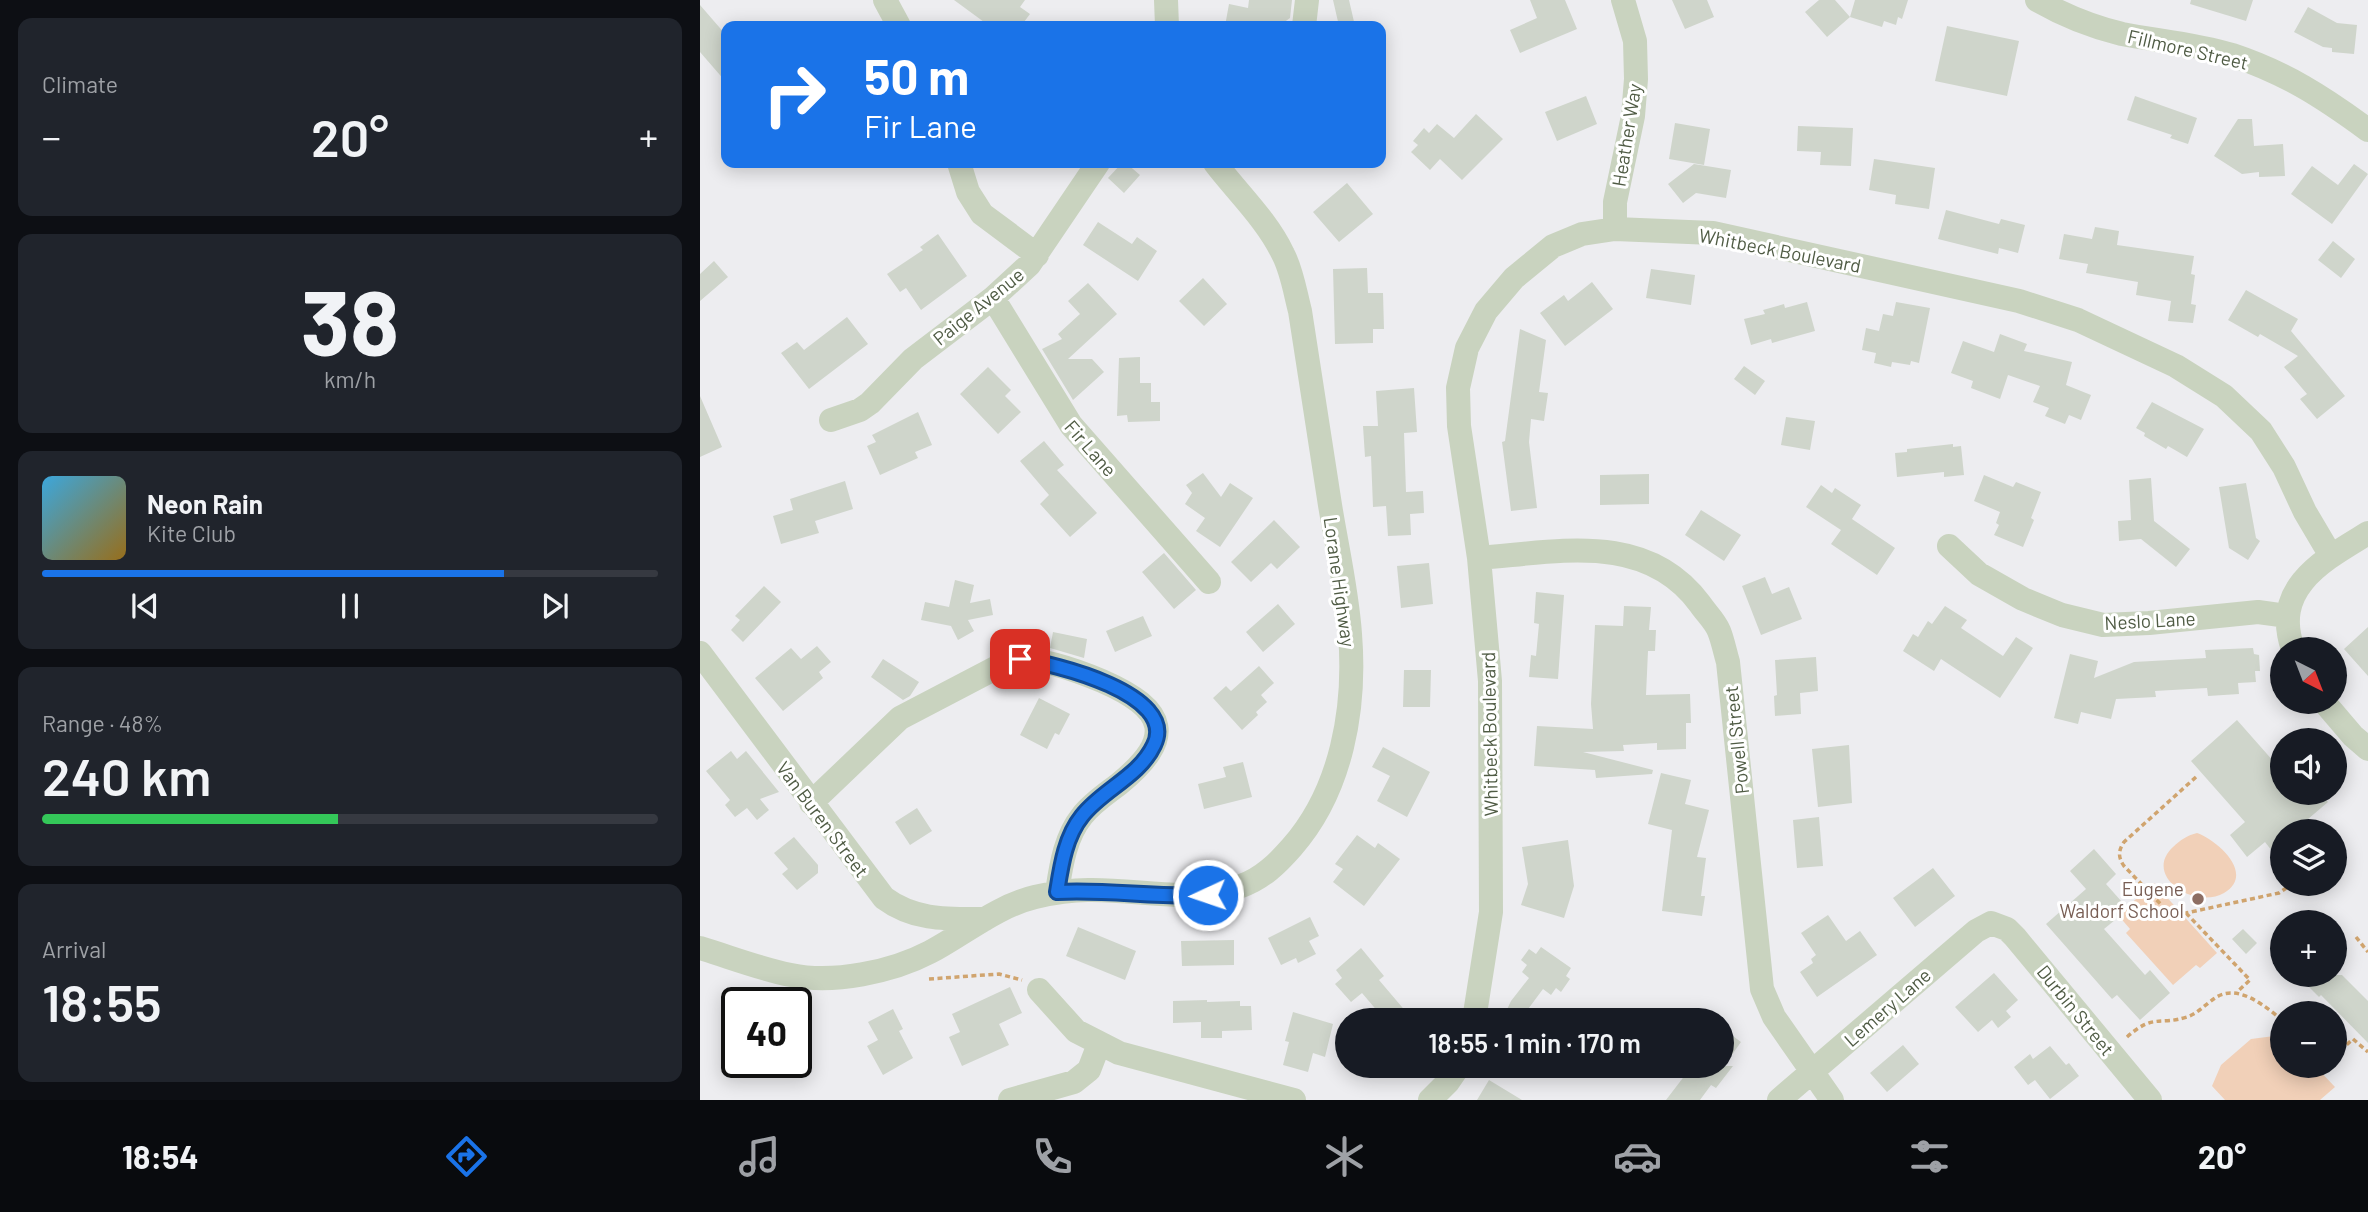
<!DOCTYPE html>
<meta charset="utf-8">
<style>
:root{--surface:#171b24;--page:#20242c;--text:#f1f3f6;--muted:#9ea1a6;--line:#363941;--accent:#1a73e8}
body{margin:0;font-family:Barlow,sans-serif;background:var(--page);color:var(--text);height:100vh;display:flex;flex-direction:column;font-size:26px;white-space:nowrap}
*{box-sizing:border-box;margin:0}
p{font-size:23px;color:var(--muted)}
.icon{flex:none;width:38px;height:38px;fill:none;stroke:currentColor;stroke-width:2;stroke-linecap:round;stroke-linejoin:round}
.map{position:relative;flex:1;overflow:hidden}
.panel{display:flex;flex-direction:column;gap:18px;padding:18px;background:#0d0f14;width:700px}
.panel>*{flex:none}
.top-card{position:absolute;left:21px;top:21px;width:665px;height:147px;border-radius:14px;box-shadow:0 4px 18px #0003;background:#1a73e8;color:#fff;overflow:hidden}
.needle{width:46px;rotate:138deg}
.buttons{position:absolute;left:1570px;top:637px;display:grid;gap:14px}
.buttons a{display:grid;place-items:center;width:77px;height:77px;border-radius:50%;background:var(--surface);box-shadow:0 4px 18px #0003;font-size:35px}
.speed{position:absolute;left:21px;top:987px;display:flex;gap:14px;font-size:35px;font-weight:700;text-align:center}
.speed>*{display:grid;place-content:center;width:91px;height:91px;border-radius:50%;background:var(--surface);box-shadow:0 4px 18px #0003;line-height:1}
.speed .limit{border:4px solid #111;border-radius:10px;background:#fff;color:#111}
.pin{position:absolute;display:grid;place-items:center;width:60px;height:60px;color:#fff;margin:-30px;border-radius:14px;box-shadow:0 4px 10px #0006}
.me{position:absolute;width:77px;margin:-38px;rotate:267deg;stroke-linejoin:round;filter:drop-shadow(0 0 5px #0008)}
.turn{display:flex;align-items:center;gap:24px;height:147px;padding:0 28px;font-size:32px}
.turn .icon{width:91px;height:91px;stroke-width:2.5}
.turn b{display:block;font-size:49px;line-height:60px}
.big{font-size:52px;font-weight:600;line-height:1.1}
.panel .card{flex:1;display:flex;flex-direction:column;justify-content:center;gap:10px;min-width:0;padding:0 24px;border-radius:14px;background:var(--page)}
.panel .dial{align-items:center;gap:0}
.dial b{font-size:91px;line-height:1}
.song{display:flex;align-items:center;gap:21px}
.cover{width:84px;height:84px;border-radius:10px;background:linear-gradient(135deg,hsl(200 70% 55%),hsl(40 70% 35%))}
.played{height:7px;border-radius:4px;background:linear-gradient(90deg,var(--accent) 75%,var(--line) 75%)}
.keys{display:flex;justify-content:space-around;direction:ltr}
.heat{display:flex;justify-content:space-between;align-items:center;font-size:38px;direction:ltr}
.charge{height:10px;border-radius:5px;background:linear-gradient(90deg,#34c759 48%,var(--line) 0)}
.trip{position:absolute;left:635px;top:1008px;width:399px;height:70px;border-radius:35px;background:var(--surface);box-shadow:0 4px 18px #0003;font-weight:600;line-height:70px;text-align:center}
.tabs{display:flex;height:112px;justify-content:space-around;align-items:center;background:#090b0e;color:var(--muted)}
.tabs .icon{width:49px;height:49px}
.tabs .selected{color:var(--accent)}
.tabs b{font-size:32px;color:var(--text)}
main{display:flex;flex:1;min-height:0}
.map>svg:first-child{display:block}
.green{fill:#f1d0b8}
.building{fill:#cfd5cb}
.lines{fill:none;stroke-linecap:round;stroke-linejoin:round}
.path{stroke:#d0a46e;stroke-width:3.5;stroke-dasharray:5 3.5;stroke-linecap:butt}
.minor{stroke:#c9d3bf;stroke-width:24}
.route-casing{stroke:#114b97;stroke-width:18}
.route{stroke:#1a73e8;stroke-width:12}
.education-dot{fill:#8d6e63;stroke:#fff;stroke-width:2.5}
.labels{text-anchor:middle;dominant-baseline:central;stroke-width:6;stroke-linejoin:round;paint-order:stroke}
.street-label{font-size:19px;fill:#4f5b44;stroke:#fff}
.education-label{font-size:19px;fill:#785e54;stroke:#fff;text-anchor:end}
</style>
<main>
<section class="panel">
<div class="card"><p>Climate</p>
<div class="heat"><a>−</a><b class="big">20°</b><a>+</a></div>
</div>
<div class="card dial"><b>38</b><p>km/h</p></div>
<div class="card">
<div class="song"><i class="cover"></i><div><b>Neon Rain</b><p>Kite Club</p></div></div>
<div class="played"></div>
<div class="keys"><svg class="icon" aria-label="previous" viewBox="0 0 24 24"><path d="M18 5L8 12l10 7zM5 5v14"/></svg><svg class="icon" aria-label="pause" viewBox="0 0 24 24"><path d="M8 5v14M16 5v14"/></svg><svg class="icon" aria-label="next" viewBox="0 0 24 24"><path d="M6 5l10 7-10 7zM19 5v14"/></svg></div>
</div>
<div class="card"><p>Range · 48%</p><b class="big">240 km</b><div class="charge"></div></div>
<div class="card"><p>Arrival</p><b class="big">18:55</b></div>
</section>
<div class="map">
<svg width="1668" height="1100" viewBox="0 0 1668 1100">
<rect width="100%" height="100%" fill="#ededf0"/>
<path class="green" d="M1497 833C1517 840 1556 874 1524 893 1495 910 1442 876 1473 847 1480 840 1488 835 1497 833Z
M1454 883 1517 953 1500 968 1496 965 1473 985 1426 933 1430 929 1418 915Z
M1582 1035V1066H1615L1635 1087 1620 1100H1525L1512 1086 1521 1065 1551 1039Z"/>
<path class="building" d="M254 0H325L320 7 330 14 321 26H284V22Z
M549 0H592L590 18 579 26H525L529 4 548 8Z
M633 0H649L655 26H639Z
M830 0H865L877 29 820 53 810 30 837 18Z
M972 0H1007L1014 17 985 29Z
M1119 0H1135L1150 17 1155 0H1208L1202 19 1198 17 1196 25 1184 21 1182 27 1150 17 1127 37 1105 12Z
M1491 0H1553L1546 21 1490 4Z
M0 5 26 35V82L0 52Z
M1608 7 1637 23 1657 25 1654 54 1632 52V48L1623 47 1594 32Z
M1247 26 1319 41 1307 96 1235 81Z
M886 96 897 124 857 141 845 112Z
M1435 96 1497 118 1488 144 1470 138 1472 135 1427 120Z
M776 114 803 139 762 180 740 159 730 170 711 152 718 145 713 141 724 128 729 133 737 124 754 138Z
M1538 119H1552L1554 146 1583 144 1585 176 1559 177V172L1542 174 1514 156Z
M975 123 1010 129 1004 165 969 159Z
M1098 126 1153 128 1151 166 1120 165 1121 152 1097 151Z
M1174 159 1235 168 1229 209 1195 204 1196 195 1169 190Z
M422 163H426L440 175 424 193 408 178Z
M994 164 1031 170 1026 198 996 193 983 203 968 184Z
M1654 164 1668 174 1632 224 1591 194 1612 166 1638 185Z
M647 183 673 214 639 242 613 212Z
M1246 210 1299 224 1301 219 1325 225 1318 253 1299 248 1298 254 1238 239Z
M398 222 432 244 437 237 457 251 438 281 383 245Z
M1395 227 1419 231 1417 245 1494 256 1491 274 1495 275 1491 304 1496 305 1493 323 1468 321 1471 301 1436 295 1438 282 1386 273 1388 264 1359 259 1364 234 1392 239Z
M238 234 267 276 221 310 206 288 200 292 187 274 223 250 220 247Z
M1633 241 1655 259 1641 278 1618 260Z
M14 261 28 277 0 301V274Z
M667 268 668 293H683L684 329H673V343L635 344 633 269Z
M951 269 995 275 991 305 946 298Z
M503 278 527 304 504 326 479 301Z
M892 282 913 309 865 346 840 313 864 295 868 301Z
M388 283 417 314 368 359H392L404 372 373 400 342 349 362 339 358 334 380 314 368 301Z
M1546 290 1598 319 1591 331 1645 396 1617 419 1600 399 1607 394 1584 367 1598 356 1560 334 1558 337 1528 320Z
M1107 302 1115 331 1072 343 1071 339 1051 345 1044 319 1065 314 1063 310 1084 304 1085 308Z
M1196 302 1230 308 1219 363 1211 361 1210 365 1192 362 1191 367 1174 363 1176 353 1162 350 1166 328 1179 331 1183 314 1193 316Z
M147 317 168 344 109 389 81 353 97 342 104 350Z
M820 329 846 340 839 392 848 393 844 421 831 419 829 442 837 508 811 511 802 442 805 441Z
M1300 334 1327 344 1324 351 1372 362 1366 385 1391 395 1381 420 1369 415 1365 424 1345 416 1349 408 1333 402 1340 386 1308 375 1300 399 1271 388 1273 381 1251 373 1263 341 1294 352Z
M440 357V383H451V402H460V421L428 422 427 415 417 416 419 358Z
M1044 366 1065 381 1055 395 1034 379Z
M288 367 311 390 305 396 321 412 298 434 260 394Z
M714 388 717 432 704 433 706 492 723 491 724 513 710 514 711 535 688 536 686 506 673 507 671 456 665 457 663 426H678L676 391Z
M0 396 22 447 0 457Z
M1452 402 1504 429 1487 457 1468 446 1466 449 1444 436 1445 433 1436 428Z
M218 412 232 445 215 452 218 458 180 475 167 446 176 442 172 435Z
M1086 417 1115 421 1110 450 1081 445Z
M344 441 364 465 357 470 397 513 370 537 340 504 349 495 320 461Z
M1253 444V447L1261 446 1264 475 1244 477V472L1197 477 1195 453 1207 452V449Z
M503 473 521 497 530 483 553 498 520 547 496 531 505 518 485 504 492 493 486 485Z
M949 474V504L900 505V475Z
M1284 475 1313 487 1316 482 1341 492 1331 518 1334 520 1323 547 1294 535 1299 525 1296 523 1300 512 1274 501Z
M1451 478 1454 521 1490 549 1476 567 1441 539 1419 541 1418 521 1431 520 1429 480Z
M145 481 153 509 115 521 119 533 81 544 73 516 93 510 90 499Z
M1546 483 1556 538 1560 541 1548 560 1529 548 1519 487Z
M1121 485 1132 493 1135 488 1161 505 1152 519 1195 548 1177 575 1131 544 1141 530 1106 507Z
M1001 510 1041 535 1024 561 985 535Z
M574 520 600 547 577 569 571 563 551 582 531 562Z
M464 553 496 590 474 609 442 572Z
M729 563 733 604 701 608 697 566Z
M1065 577 1072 594 1089 587 1102 619 1061 635 1042 586Z
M255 580 274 585 270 603 290 599 293 615 268 620 274 631 258 640 251 626 221 620 225 602 249 607Z
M64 586 81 602 43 642 31 630 40 620 35 616Z
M836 592 864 595 858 679 829 677 831 655 836 656 839 624 834 623Z
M578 604 595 624 563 652 546 632Z
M924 606 951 607 949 630H956L955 651H948L946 695 990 694 991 723H986V749L957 750V743L923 745 924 751 883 752 953 770 952 774 896 778 895 770 834 766 837 726 893 729 891 704 895 625 923 626Z
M1245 606 1267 620 1261 628 1303 656 1316 637 1333 648 1300 698 1241 659 1234 671 1203 651 1213 634 1218 637 1228 621 1232 624Z
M443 616 452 636 415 652 406 631Z
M1668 627V676L1644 649Z
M353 632 387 639 384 658 350 648Z
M117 646 131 662 119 672 123 678 83 711 55 678 91 648 101 659Z
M1553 648 1554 654 1559 655 1560 671H1555L1556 682 1538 683 1539 694 1508 696 1507 688 1455 691 1456 697 1416 699 1411 719 1381 712 1378 724 1354 718 1370 654 1398 661 1394 678 1434 662 1506 658 1505 650Z
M1116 657 1118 691 1100 693 1101 714 1075 716 1074 696 1077 695 1075 660Z
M183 659 219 682 210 696 203 700 171 677Z
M559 666 574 683 561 695 567 702 556 712 558 715 542 730 513 698 526 686 531 691Z
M704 670H731L730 707H703Z
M339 698 370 714 359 735 355 733 347 749 320 735Z
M1537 720 1582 771V793H1620L1628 802 1594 831H1582V842L1572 851 1565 842 1547 857 1530 835 1545 822 1491 761Z
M1149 745 1152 803 1118 807 1112 749Z
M683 747 730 772 707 817 677 801 690 776 672 767Z
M31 751 37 759 46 751 79 792 60 799 69 810 57 820 47 808 35 817 25 805 30 800 6 771Z
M543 762 552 797 504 809 498 784 526 777 523 767Z
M961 773 991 780 985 804 1009 810 997 857 1006 858 1001 896H1005L1002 916 962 911 972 830 948 824Z
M217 808 232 831 210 845 195 822Z
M1119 817 1123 866 1097 868 1093 820Z
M657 835 675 848 678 843 700 859 664 906 633 882 643 869 635 864Z
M94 837 118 865V873L97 890 82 874 88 869 74 853Z
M868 840 874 886 864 918 821 905 828 884 822 847Z
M1394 849 1416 874 1406 884 1422 902 1409 913 1415 920 1404 929 1445 975 1450 970 1470 993 1440 1020 1417 995 1412 999 1346 924 1386 889 1370 871Z
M1233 868 1255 896 1215 927 1193 898Z
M1128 915 1146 941 1160 931 1177 955 1117 997 1100 972 1113 963 1111 959 1116 955 1101 933Z
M610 917 619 936 609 941 616 954 598 963 596 958 581 965 568 938Z
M378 927 436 951 425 980 366 956Z
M1543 929 1557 943 1546 954 1532 939Z
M534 940V965L482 966 481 941Z
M841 947 871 968 866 976 870 979 861 992 856 988 851 995 843 989 820 1020H802L811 1001 829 978 822 972 827 965 821 960 829 949 836 954Z
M661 948 684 976 679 980 713 1020H685L662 993 651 1002 635 984 642 978 636 970Z
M1294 973 1318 1000 1306 1011 1311 1017 1298 1028 1292 1020 1278 1032 1255 1007Z
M1597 975H1642L1668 1001V1043L1621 995 1619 997Z
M310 987 322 1013 299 1024 309 1045 262 1066 249 1037 260 1032 252 1014Z
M507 1000V1002L540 1001V1006H551L552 1030 522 1031V1038H501V1022L473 1023V1001Z
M193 1009 203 1029 199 1031 213 1058 183 1075 167 1046 178 1040 168 1022Z
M593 1012 633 1024 625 1057 613 1053 608 1072 583 1065 589 1042 585 1041Z
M1022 1028 1041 1042 1024 1066H1033L1016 1088 1011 1085 1000 1100H966L992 1066H1022Z
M1203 1045 1219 1064 1187 1092 1170 1073Z
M1350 1046 1366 1065 1369 1063 1379 1076 1350 1099 1335 1080 1328 1085 1314 1067 1330 1054 1333 1059Z
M789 1080 822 1100H777Z"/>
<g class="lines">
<path class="path" d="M1496 777 1424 842C1418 851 1418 857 1424 866L1472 916 1579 893 1592 884
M1486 913 1550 980 1537 992
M1656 937 1668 952
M229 979 299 974 322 980
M1427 1037C1454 1013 1459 1026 1487 1017 1497 1014 1506 1004 1515 998 1537 983 1564 1005 1582 1020
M1634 1056 1653 1039 1668 1052"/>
<path class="minor" d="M185 0 199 26
M466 0 467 26
M1337 0C1363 15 1393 27 1422 34 1459 41 1496 44 1532 55 1586 73 1623 97 1668 130
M604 26 607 0
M259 163 268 192 282 214 337 255
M915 229V202L933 116 936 79 935 41 923 0
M293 298 371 425 509 582
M131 420 160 410 170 403 213 359 293 298 329 265 398 163
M1249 546 1279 574 1323 599 1362 615 1403 625 1449 623 1558 612 1588 616
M779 558C858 552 946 531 1000 604 1006 613 1015 621 1019 631 1023 641 1025 652 1028 662L1062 989 1074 1017 1132 1100
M1593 649C1571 587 1624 560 1668 533
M0 653 184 898C215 921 248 919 285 919
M1624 702 1653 736 1668 749
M111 803 200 718 309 661C334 654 378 671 402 681 468 710 475 738 419 784 406 794 392 803 382 816 365 837 361 866 357 892
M0 948C30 957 60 969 91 975 133 984 192 972 230 952 264 934 297 906 335 897 352 893 370 890 388 890 443 889 485 904 541 886 562 879 578 863 592 847 642 790 656 708 650 634 647 591 637 548 630 505 620 440 610 376 600 311 595 292 592 271 583 254 567 220 537 192 515 163
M339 990 376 1031 419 1053 594 1100
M774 1020 791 912 790 681 779 558 759 426 758 388 767 348 786 311 814 278 853 246 882 234 915 229 1013 233 1319 301 1378 320 1476 366 1524 396 1561 431 1584 467 1605 512 1631 556
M310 1100 374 1082 389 1070 399 1044
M730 1100 748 1082 759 1066
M1079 1100 1276 931 1291 923 1307 929 1315 937 1450 1100"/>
</g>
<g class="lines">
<g class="route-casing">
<path id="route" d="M320 659C353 663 479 694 454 745 439 777 403 789 382 816 365 837 361 867 357 892 408 889 457 898 508 895"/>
</g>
<use href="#route" class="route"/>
</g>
<circle class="education-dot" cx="1498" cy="899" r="7"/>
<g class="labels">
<g class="street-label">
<text transform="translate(1488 49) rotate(13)">Fillmore Street</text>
<text transform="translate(926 135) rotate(-81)">Heather Way</text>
<text transform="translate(1080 250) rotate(11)">Whitbeck Boulevard</text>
<text transform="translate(278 306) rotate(-39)">Paige Avenue</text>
<text transform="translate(391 448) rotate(49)">Fir Lane</text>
<text transform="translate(640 582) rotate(82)">Lorane Highway</text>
<text transform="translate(1450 620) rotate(-3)">Neslo Lane</text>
<text transform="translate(789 734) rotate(-91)">Whitbeck Boulevard</text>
<text transform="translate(1036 740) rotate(-96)">Powell Street</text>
<text transform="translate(123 819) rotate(53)">Van Buren Street</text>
<text transform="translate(1187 1007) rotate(-41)">Lemery Lane</text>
<text transform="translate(1376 1010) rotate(51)">Durbin Street</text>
</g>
<g class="education-label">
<text x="1484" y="888">Eugene<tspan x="1484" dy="22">Waldorf School</tspan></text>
</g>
</g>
</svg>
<div class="buttons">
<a><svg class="needle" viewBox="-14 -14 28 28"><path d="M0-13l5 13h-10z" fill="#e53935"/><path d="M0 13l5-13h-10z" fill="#9ea1a6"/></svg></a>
<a><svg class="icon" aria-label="sound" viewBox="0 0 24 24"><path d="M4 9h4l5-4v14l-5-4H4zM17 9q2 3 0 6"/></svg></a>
<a><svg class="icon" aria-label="layers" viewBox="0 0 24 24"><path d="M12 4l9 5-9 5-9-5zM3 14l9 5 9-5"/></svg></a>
<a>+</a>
<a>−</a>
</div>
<div class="speed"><div class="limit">40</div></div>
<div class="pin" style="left:320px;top:659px;background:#d93025"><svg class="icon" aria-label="arrive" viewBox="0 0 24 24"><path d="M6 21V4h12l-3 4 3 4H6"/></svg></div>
<svg class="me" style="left:508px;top:895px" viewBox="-20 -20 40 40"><circle r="17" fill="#1a73e8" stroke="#fff" stroke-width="3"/><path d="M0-11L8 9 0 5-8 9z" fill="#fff"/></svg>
<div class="trip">18:55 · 1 min · 170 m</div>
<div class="top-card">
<div class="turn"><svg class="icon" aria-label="right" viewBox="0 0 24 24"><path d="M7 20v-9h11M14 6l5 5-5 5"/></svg><div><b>50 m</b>Fir Lane</div></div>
</div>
</div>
</main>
<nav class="tabs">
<b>18:54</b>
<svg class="icon selected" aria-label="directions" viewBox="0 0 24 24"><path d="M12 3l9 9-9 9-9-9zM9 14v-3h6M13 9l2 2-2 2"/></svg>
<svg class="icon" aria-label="music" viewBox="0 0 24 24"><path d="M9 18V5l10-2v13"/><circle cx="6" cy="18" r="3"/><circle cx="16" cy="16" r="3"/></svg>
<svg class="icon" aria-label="phone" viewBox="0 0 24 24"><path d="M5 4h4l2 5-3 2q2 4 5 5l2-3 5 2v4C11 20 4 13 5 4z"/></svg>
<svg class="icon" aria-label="climate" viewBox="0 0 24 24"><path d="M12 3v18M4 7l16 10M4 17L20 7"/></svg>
<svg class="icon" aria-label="car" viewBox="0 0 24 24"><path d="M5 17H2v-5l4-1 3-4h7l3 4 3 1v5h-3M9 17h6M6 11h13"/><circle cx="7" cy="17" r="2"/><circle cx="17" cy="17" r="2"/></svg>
<svg class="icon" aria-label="filters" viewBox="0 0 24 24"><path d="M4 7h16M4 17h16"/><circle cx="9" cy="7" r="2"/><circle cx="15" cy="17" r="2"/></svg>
<b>20°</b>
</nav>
